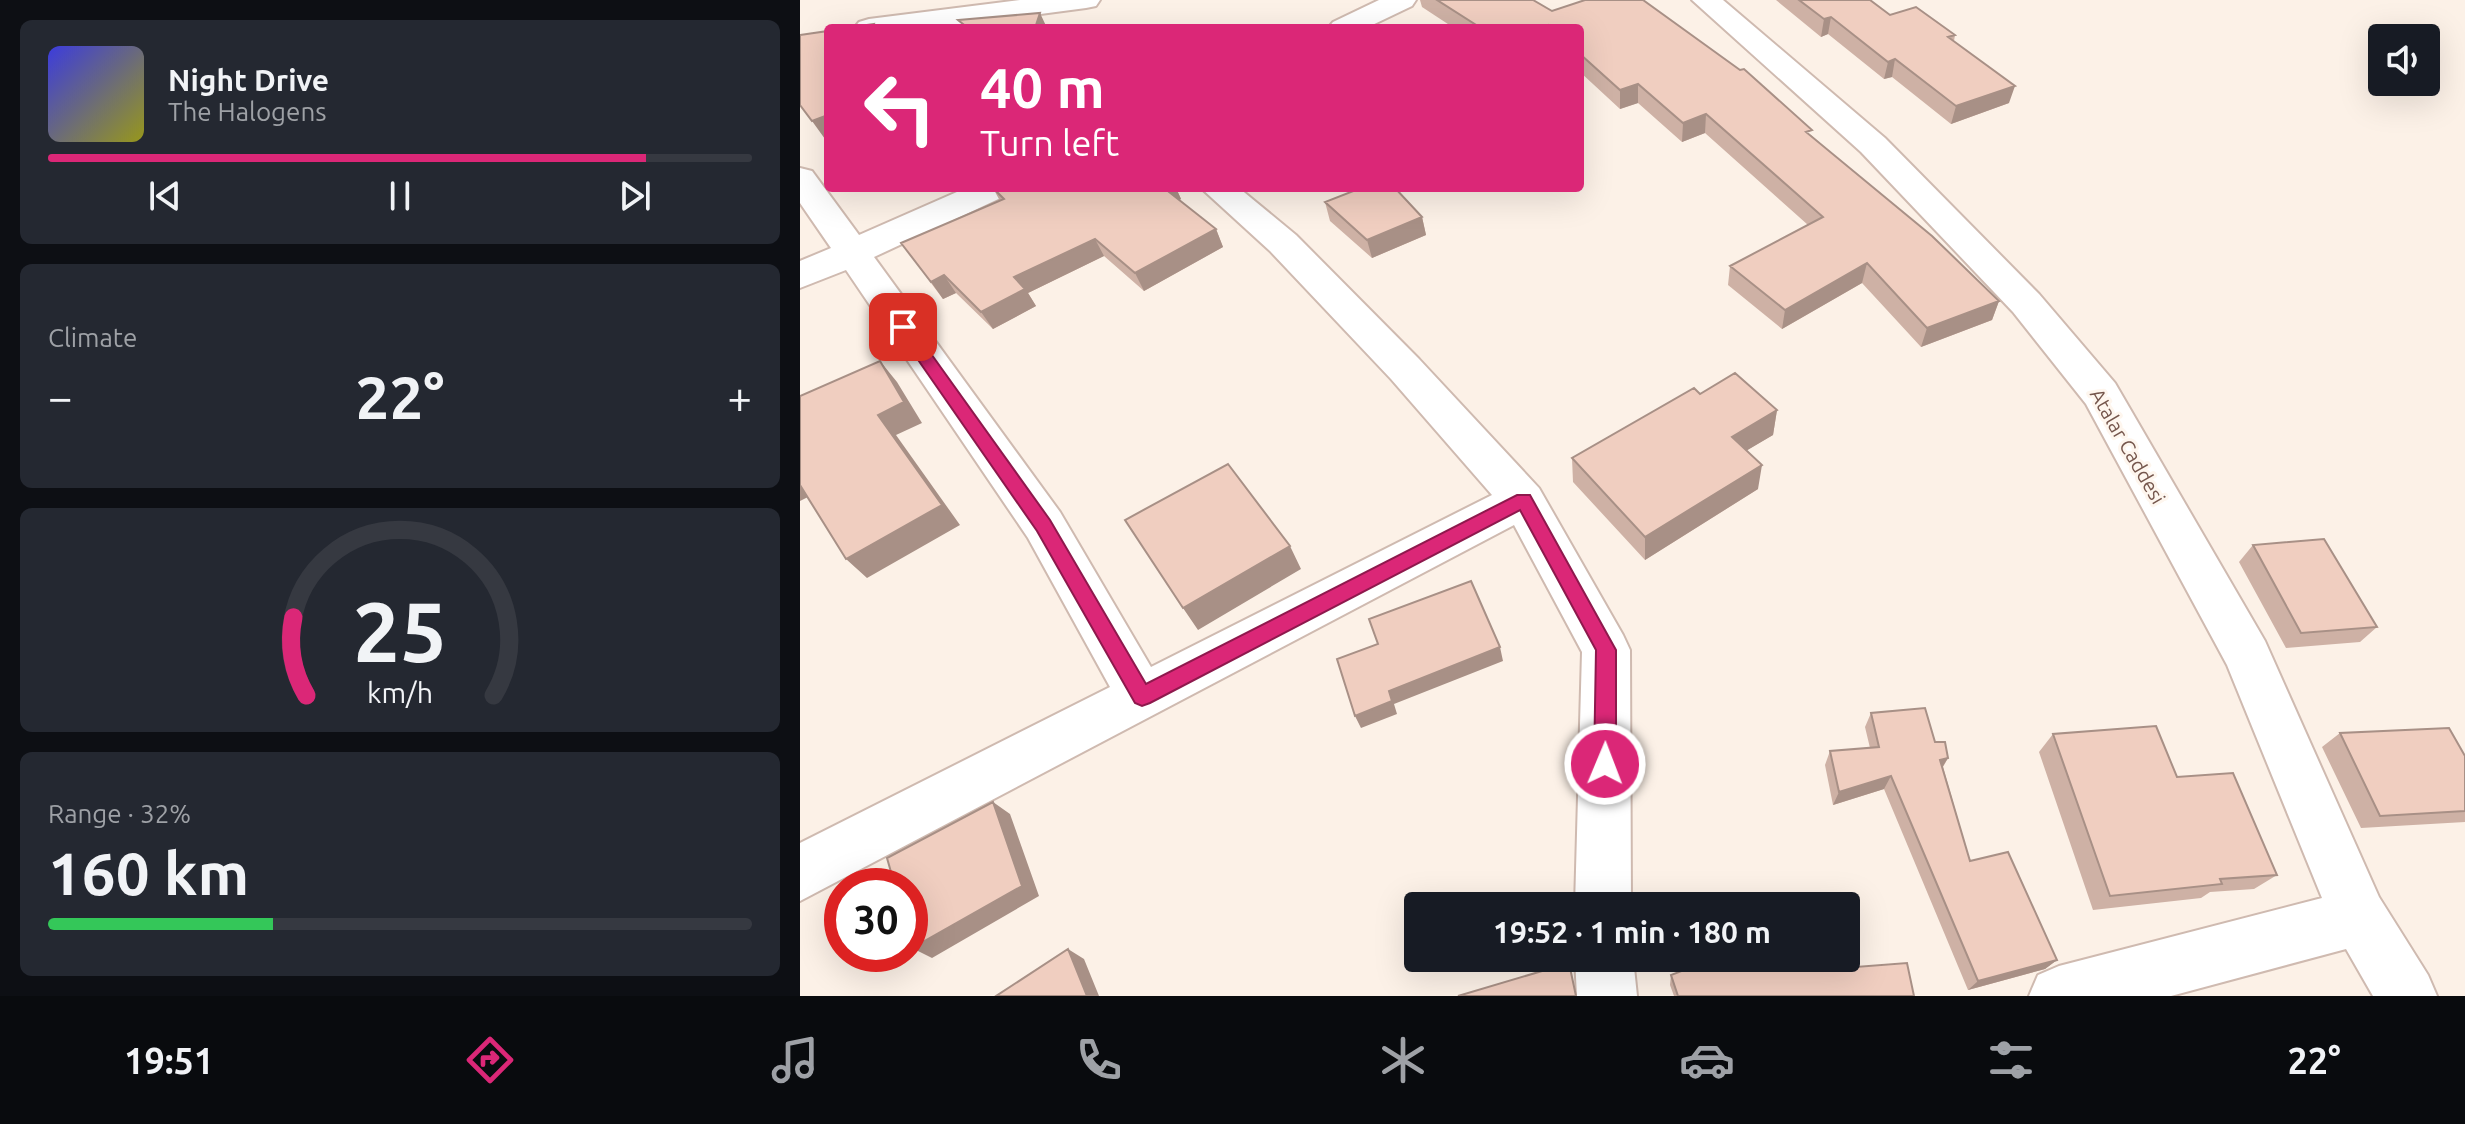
<!DOCTYPE html>
<meta charset="utf-8">
<style>
:root{--surface:#171b24;--page:#242831;--text:#f1f3f6;--muted:#9ea1a6;--line:#363941;--accent:#db2777}
body{margin:0;font-family:Ubuntu,sans-serif;background:var(--page);color:var(--text);height:100vh;display:flex;flex-direction:column;font-size:30px;white-space:nowrap}
*{box-sizing:border-box;margin:0}
p{font-size:26px;color:var(--muted)}
.icon{flex:none;width:44px;height:44px;fill:none;stroke:currentColor;stroke-width:2;stroke-linecap:round;stroke-linejoin:round}
.map{position:relative;flex:1;overflow:hidden}
.details{display:flex;flex-direction:column;gap:20px;padding:20px;background:#0d0f14;width:800px}
.details>*{flex:none}
.hud{position:absolute;left:24px;top:24px;width:760px;height:168px;border-radius:8px;box-shadow:0 8px 32px #0002;background:#db2777;color:#fff;overflow:hidden}
.tools{position:absolute;left:1568px;top:24px;display:grid;gap:16px}
.tools a{display:grid;place-items:center;width:72px;height:72px;border-radius:8px;background:var(--surface);box-shadow:0 8px 32px #0002;font-size:40px}
.speed{position:absolute;left:24px;top:868px;display:flex;gap:16px;font-size:40px;font-weight:700;text-align:center}
.speed>*{display:grid;place-content:center;width:104px;height:104px;border-radius:50%;background:var(--surface);box-shadow:0 8px 32px #0002;line-height:1}
.speed .limit{border:12px solid #d22;background:#fff;color:#111}
.pin{position:absolute;display:grid;place-items:center;width:68px;height:68px;color:#fff;margin:-34px;border-radius:16px;box-shadow:0 4px 12px #0006}
.me{position:absolute;width:88px;margin:-44px;rotate:1deg;stroke-linejoin:round;filter:drop-shadow(0 0 6px #0008)}
.turn{display:flex;align-items:center;gap:28px;height:168px;padding:0 24px;font-size:36px}
.turn .icon{width:104px;height:104px;stroke-width:2.5}
.turn b{display:block;font-size:56px;line-height:68px}
.big{font-size:60px;font-weight:700;line-height:1.1}
.details .widget{flex:1;display:flex;flex-direction:column;justify-content:center;gap:12px;min-width:0;padding:0 28px;border-radius:12px;background:var(--page)}
.details .dial{align-items:center;gap:0}
.dial svg{height:208px;overflow:visible;fill:none;stroke:var(--line);stroke-width:7;stroke-linecap:round;text-anchor:middle}
.dial text{fill:var(--text);stroke:none}
.song{display:flex;align-items:center;gap:24px}
.cover{width:96px;height:96px;border-radius:12px;background:linear-gradient(135deg,hsl(240 70% 55%),hsl(60 70% 35%))}
.played{height:8px;border-radius:4px;background:linear-gradient(90deg,var(--accent) 85%,var(--line) 85%)}
.keys{display:flex;justify-content:space-around;direction:ltr}
.heat{display:flex;justify-content:space-between;align-items:center;font-size:44px;direction:ltr}
.charge{height:12px;border-radius:6px;background:linear-gradient(90deg,#34c759 32%,var(--line) 0)}
.trip{position:absolute;left:604px;top:892px;width:456px;height:80px;border-radius:8px;background:var(--surface);box-shadow:0 8px 32px #0002;font-weight:700;line-height:80px;text-align:center}
.tab-bar{display:flex;height:128px;justify-content:space-around;align-items:center;background:#090b0e;color:var(--muted)}
.tab-bar .icon{width:56px;height:56px}
.tab-bar .current{color:var(--accent)}
.tab-bar b{font-size:36px;color:var(--text)}
main{display:flex;flex:1;min-height:0}
.map>svg:first-child{display:block}
.lines{fill:none;stroke-linecap:round;stroke-linejoin:round}
.minor-casing{stroke:#cfbab0;stroke-width:4}
.minor{fill:#fff;fill-rule:evenodd}
.wall{fill:#ceb1a5}
.shaded-wall{fill:#a89086}
.building{fill:#f0cec0;stroke:#a89086;stroke-width:2}
.route{fill:#db2777;stroke:#8e194d;stroke-width:2}
.labels{text-anchor:middle;dominant-baseline:central;stroke-width:6;stroke-linejoin:round;paint-order:stroke}
.street-label{font-size:20px;fill:#75564c;stroke:#fef6ee}
</style>
<main>
<section class="details">
<div class="widget">
<div class="song"><i class="cover"></i><div><b>Night Drive</b><p>The Halogens</p></div></div>
<div class="played"></div>
<div class="keys"><svg class="icon" aria-label="previous" viewBox="0 0 24 24"><path d="M18 5L8 12l10 7zM5 5v14"/></svg><svg class="icon" aria-label="pause" viewBox="0 0 24 24"><path d="M8 5v14M16 5v14"/></svg><svg class="icon" aria-label="next" viewBox="0 0 24 24"><path d="M6 5l10 7-10 7zM19 5v14"/></svg></div>
</div>
<div class="widget"><p>Climate</p>
<div class="heat"><a>−</a><b class="big">22°</b><a>+</a></div>
</div>
<div class="widget dial"><svg viewBox="0 0 100 80">
<path d="M14 69A42 42 0 1 1 86 69"/>
<path d="M14 69A42 42 0 0 1 9 39" stroke="#db2777"/>
<text x="50" y="56" font-size="32" font-weight="700">25</text>
<text x="50" y="72" font-size="11">km/h</text>
</svg></div>
<div class="widget"><p>Range · 32%</p><b class="big">160 km</b><div class="charge"></div></div>
</section>
<div class="map">
<svg width="1665" height="996" viewBox="0 0 1665 996">
<rect width="100%" height="100%" fill="#fcf1e7"/>
<g class="lines">
<g class="minor-casing">
<path id="minor" d="M220 0H300L296 6 286 8 136 28H54L59 22 69 19Z
M579 0H616L612 6 566 28H528L533 22Z
M892 0H923L1085 138 1239 294 1315 383 1465 641 1579 897 1628 975 1637 996H1573L1546 949 1371 996H1229L1238 975 1259 966 1522 898 1427 665 1286 404 1213 312 1061 152Z
M0 168 12 171 59 235 166 188H212L207 195 74 257 260 512 351 667 692 495 591 379 470 251 401 188H439L496 235 619 359 739 488 823 635 830 650 831 906H775L782 652 714 525 0 901V843L310 687 228 538 46 270 0 288V261L31 248 0 203Z
M775 958H833L837 996H777Z"/>
</g>
<use href="#minor" class="minor"/>
</g>
<path class="wall" d="M620 0H733L752 11 1011 135 1199 301 1192 320 1121 347 1062 283 982 329 928 285 930 266 1008 225 905 133 882 142 838 103 820 109 780 72V28H654L622 7Z
M976 0H1070L1090 15 1155 35 1154 41 1209 103 1151 124 1092 77 1084 79 1028 34 1021 37Z
M193 188H376L381 199 379 200 416 229 423 247 344 291 304 256 228 293 236 306 193 329 156 293 143 299 101 243 200 201Z
M525 202 622 217 626 235 572 258 530 221Z
M900 394 977 410 973 435 947 450 958 489 845 560 773 482 772 458Z
M1453 545 1577 627 1560 642 1486 648 1439 562Z
M1071 713 1135 742 1148 758 1143 767 1170 861 1257 960 1245 969 1168 990 1084 789 1033 805 1025 765 1030 751 1070 748 1065 727Z
M1540 733 1665 756V822L1561 828 1522 747Z
M1253 734 1377 777 1477 875 1454 889 1410 892 1401 898 1293 910 1239 752Z
M902 958H999L1004 971 1114 996H874L870 985 871 975 904 962Z"/>
<path class="shaded-wall" d="M240 13 247 28H235Z
M1031 17 1028 34 1021 37 1024 19Z
M1095 59 1092 77 1084 79 1088 62Z
M838 84V103L820 109V90Z
M1215 86 1209 103 1151 124 1156 106Z
M906 114 905 133 882 142 883 123Z
M28 115V138L25 139 12 121Z
M363 188H376L381 199 370 204Z
M622 217 626 235 572 258 567 240Z
M416 229 423 247 344 291 335 273Z
M295 239 304 256 228 293 236 306 193 329 181 312 214 277Z
M1067 263 1062 283 982 329 985 310Z
M144 275 156 293 143 299 131 282Z
M1199 301 1192 320 1121 347 1127 328Z
M80 361 97 382 122 423 96 435 160 525 67 578 46 559Z
M977 410 973 435 929 461 932 437Z
M962 465 958 489 845 560V537Z
M0 480 14 494 0 501Z
M490 546 501 569 398 630 383 608Z
M700 647 703 661 594 704 597 714 561 728 555 716 589 691Z
M1148 758 1140 771V760Z
M1091 776 1084 789 1033 805 1039 792Z
M193 802 210 814 239 896 132 958 112 948Z
M268 949 284 959 299 996H287Z
M1257 960 1245 969 1168 990 1178 981Z"/>
<path class="building" d="M637 0H733L752 11 785 0H843L940 70 944 69 1012 130 1006 132 1132 236 1199 301 1127 328 1067 263 985 310 930 266 1023 217 906 114 883 123 838 84 820 90 780 54V28H751L748 25 742 28H681Z
M999 0H1070L1090 15 1116 7 1155 35 1148 37 1215 86 1156 106 1095 59 1088 62 1031 17 1024 19Z
M240 13 235 28H168L158 20Z
M74 24 73 28H46Z
M28 31V115L12 121 0 105V35Z
M193 188H364L416 229 335 273 295 239 214 277 225 289 181 312 144 275 131 282 101 243 204 199Z
M561 188H595L622 217 567 240 525 202Z
M80 361 104 402 78 415 142 505 46 559 0 485V396Z
M935 373 977 410 932 437 962 465 845 537 772 458 894 388 900 394Z
M428 464 490 546 383 608 325 520Z
M1524 539 1577 627 1501 633 1453 545Z
M671 581 700 647 589 691 592 701 555 716 537 659 578 644 569 619Z
M1125 708 1135 742H1145L1148 758 1140 760 1170 861 1208 852 1257 960 1178 981 1091 776 1039 792 1030 751 1079 747 1071 713Z
M1356 726 1377 777 1433 773 1477 875 1420 879 1422 884 1310 896 1253 734Z
M1649 728 1665 756V811L1580 816 1540 733Z
M193 802 222 886 112 948 110 943V886H95L87 858Z
M975 900 977 906H958Z
M268 949 287 996H196Z
M909 958H999L1004 971 1107 963 1114 996H878L871 975 910 960Z
M769 963 776 996H658Z"/>
<path class="route" d="M103 321 109 323 250 520 346 684 717 495H730L816 650V764L813 771 805 774 797 771 794 764 796 650 720 510 350 703 342 706 335 703 237 531 98 331V323Z"/>
<g class="labels">
<g class="street-label">
<text transform="translate(1328 446) rotate(60)">Atalar Caddesi</text>
</g>
</g>
</svg>
<div class="tools">
<a><svg class="icon" aria-label="sound" viewBox="0 0 24 24"><path d="M4 9h4l5-4v14l-5-4H4zM17 9q2 3 0 6"/></svg></a>
</div>
<div class="speed"><div class="limit">30</div></div>
<div class="pin" style="left:103px;top:327px;background:#d93025"><svg class="icon" aria-label="arrive" viewBox="0 0 24 24"><path d="M6 21V4h12l-3 4 3 4H6"/></svg></div>
<svg class="me" style="left:805px;top:764px" viewBox="-20 -20 40 40"><circle r="17" fill="#db2777" stroke="#fff" stroke-width="3"/><path d="M0-11L8 9 0 5-8 9z" fill="#fff"/></svg>
<div class="trip">19:52 · 1 min · 180 m</div>
<div class="hud">
<div class="turn"><svg class="icon" aria-label="left" viewBox="0 0 24 24"><path d="M17 20v-9H6M10 6l-5 5 5 5"/></svg><div><b>40 m</b>Turn left</div></div>
</div>
</div>
</main>
<nav class="tab-bar">
<b>19:51</b>
<svg class="icon current" aria-label="directions" viewBox="0 0 24 24"><path d="M12 3l9 9-9 9-9-9zM9 14v-3h6M13 9l2 2-2 2"/></svg>
<svg class="icon" aria-label="music" viewBox="0 0 24 24"><path d="M9 18V5l10-2v13"/><circle cx="6" cy="18" r="3"/><circle cx="16" cy="16" r="3"/></svg>
<svg class="icon" aria-label="phone" viewBox="0 0 24 24"><path d="M5 4h4l2 5-3 2q2 4 5 5l2-3 5 2v4C11 20 4 13 5 4z"/></svg>
<svg class="icon" aria-label="climate" viewBox="0 0 24 24"><path d="M12 3v18M4 7l16 10M4 17L20 7"/></svg>
<svg class="icon" aria-label="car" viewBox="0 0 24 24"><path d="M5 17H2v-5l4-1 3-4h7l3 4 3 1v5h-3M9 17h6M6 11h13"/><circle cx="7" cy="17" r="2"/><circle cx="17" cy="17" r="2"/></svg>
<svg class="icon" aria-label="filters" viewBox="0 0 24 24"><path d="M4 7h16M4 17h16"/><circle cx="9" cy="7" r="2"/><circle cx="15" cy="17" r="2"/></svg>
<b>22°</b>
</nav>
